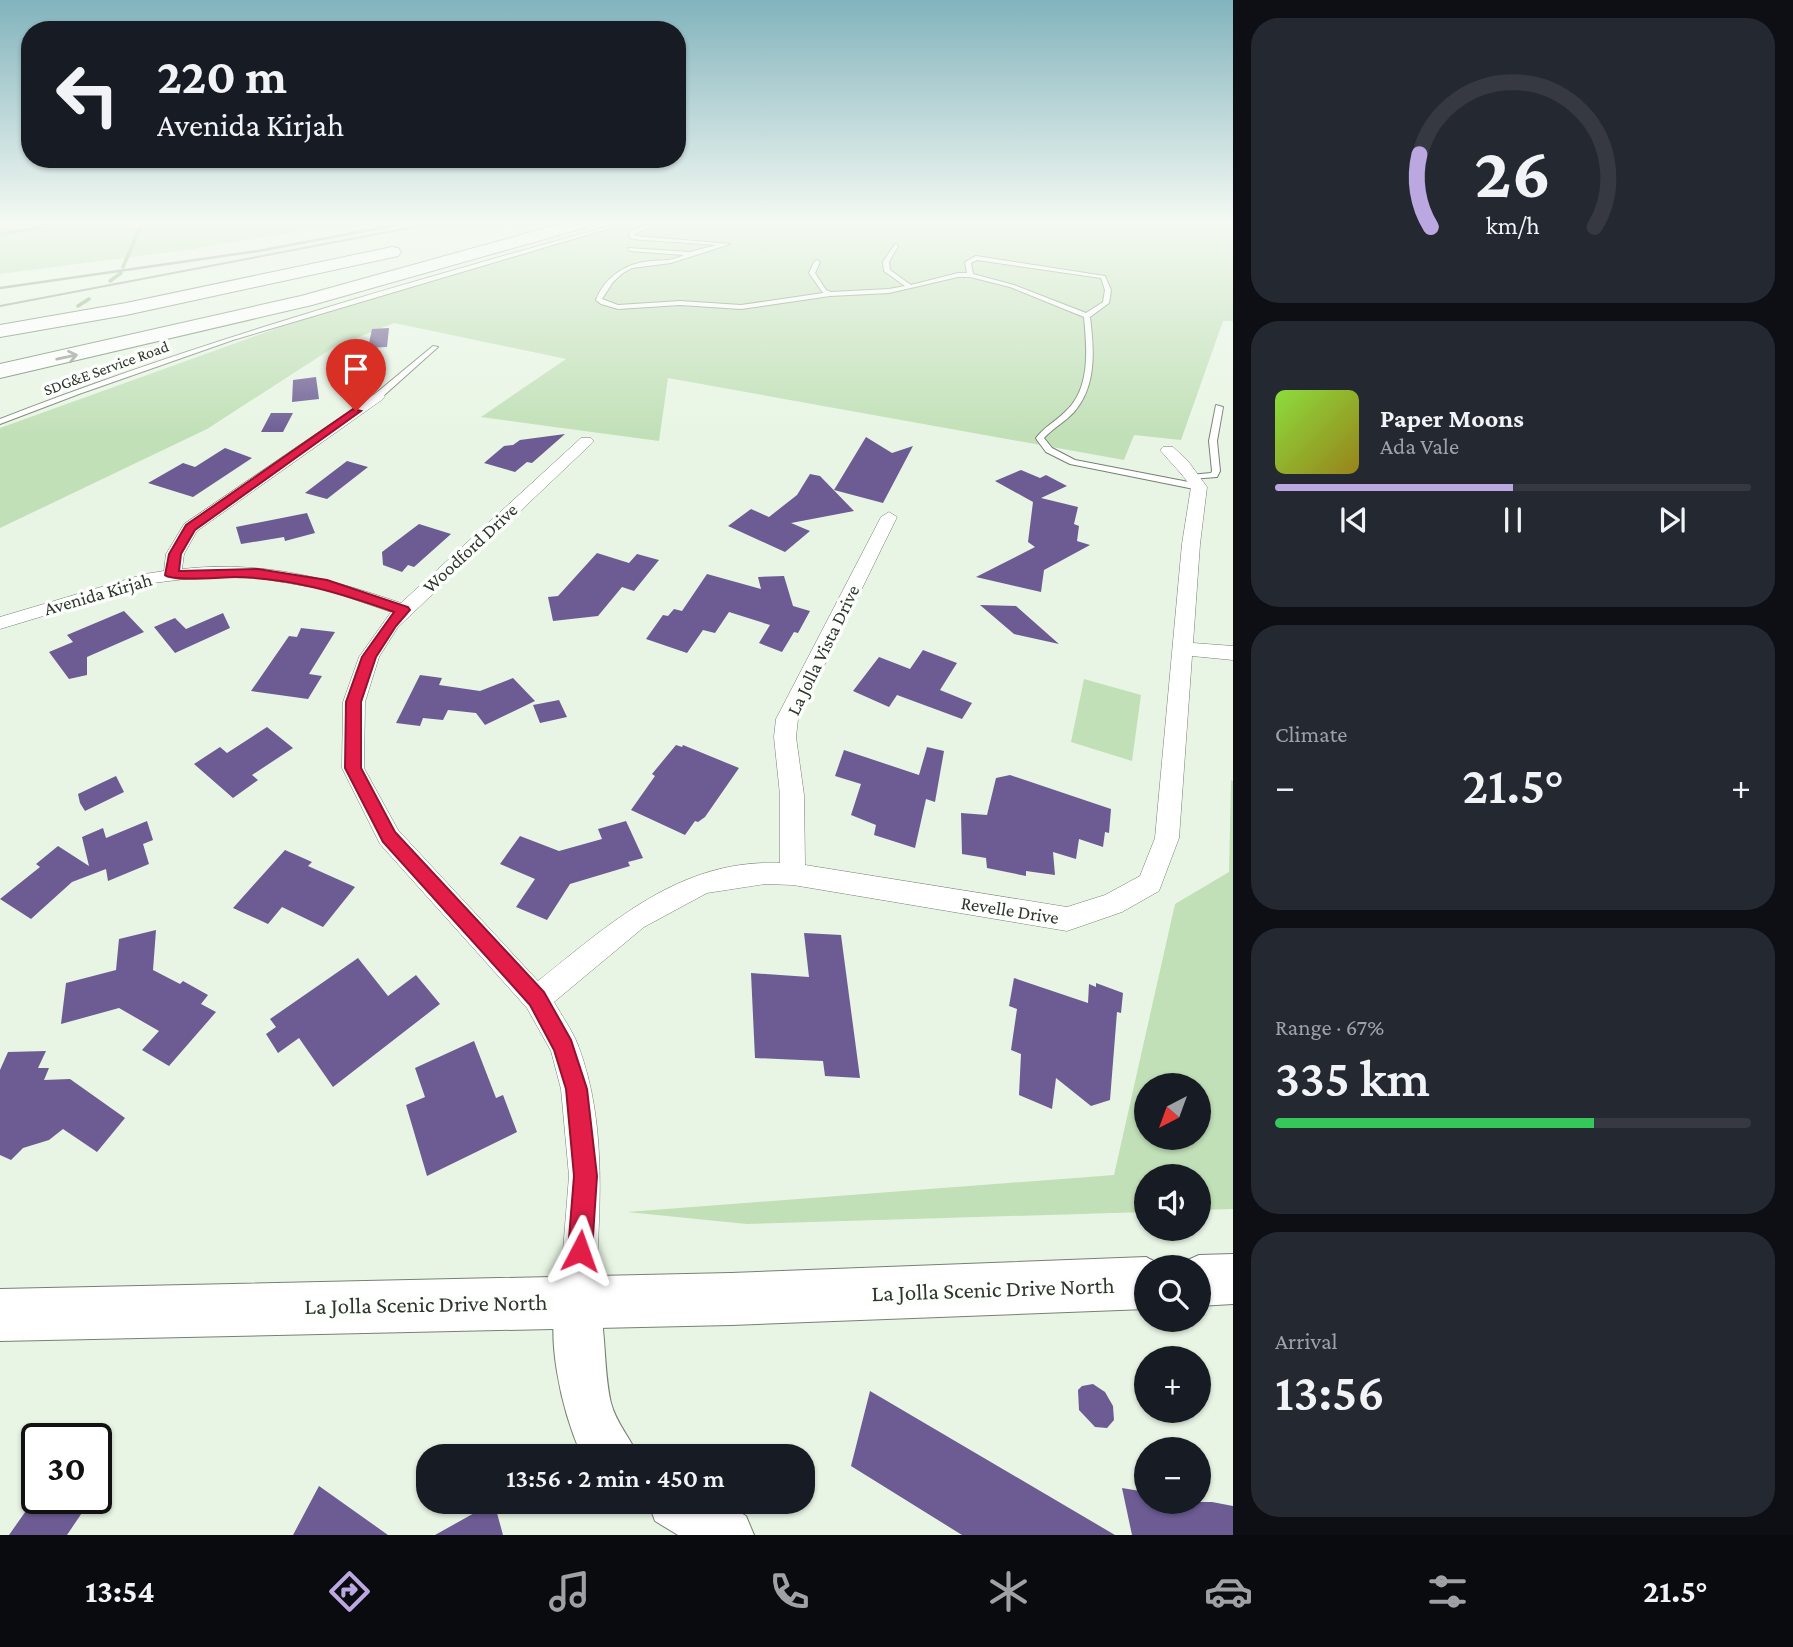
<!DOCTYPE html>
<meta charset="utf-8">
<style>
:root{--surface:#171b24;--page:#242831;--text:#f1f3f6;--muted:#9ea1a6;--line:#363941;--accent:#bba8e0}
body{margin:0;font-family:"Crimson Pro",serif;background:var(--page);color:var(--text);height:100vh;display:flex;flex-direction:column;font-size:26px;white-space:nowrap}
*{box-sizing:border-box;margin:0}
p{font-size:23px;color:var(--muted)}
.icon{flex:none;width:38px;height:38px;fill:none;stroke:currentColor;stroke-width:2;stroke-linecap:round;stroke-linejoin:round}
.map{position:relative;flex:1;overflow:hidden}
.details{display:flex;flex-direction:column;gap:18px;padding:18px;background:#0d0f14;width:560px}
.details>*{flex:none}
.top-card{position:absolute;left:21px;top:21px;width:665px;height:147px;border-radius:28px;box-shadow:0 2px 5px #0004;background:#171b24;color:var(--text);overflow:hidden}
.needle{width:46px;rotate:221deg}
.buttons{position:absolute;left:1134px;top:1073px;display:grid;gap:14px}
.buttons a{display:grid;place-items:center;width:77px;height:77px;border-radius:50%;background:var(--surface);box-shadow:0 2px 5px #0004;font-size:35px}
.speed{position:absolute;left:21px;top:1423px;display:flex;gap:14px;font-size:35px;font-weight:700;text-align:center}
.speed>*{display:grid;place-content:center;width:91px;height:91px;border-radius:50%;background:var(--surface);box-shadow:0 2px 5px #0004;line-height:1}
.speed .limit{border:4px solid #111;border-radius:10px;background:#fff;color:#111}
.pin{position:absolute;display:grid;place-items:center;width:60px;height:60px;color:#fff;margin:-72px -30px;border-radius:50% 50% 50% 0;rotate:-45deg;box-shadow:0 0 7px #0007}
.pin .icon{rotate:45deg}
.me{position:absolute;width:77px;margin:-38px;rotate:4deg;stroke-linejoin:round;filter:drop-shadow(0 0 5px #0008)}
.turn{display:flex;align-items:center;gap:24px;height:147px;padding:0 21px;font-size:32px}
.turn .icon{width:91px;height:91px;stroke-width:2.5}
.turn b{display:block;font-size:49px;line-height:60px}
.big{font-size:52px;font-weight:600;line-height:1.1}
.details .tile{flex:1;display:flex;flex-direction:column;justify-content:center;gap:10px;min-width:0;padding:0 24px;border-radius:28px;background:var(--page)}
.details .dial{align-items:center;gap:0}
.dial svg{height:182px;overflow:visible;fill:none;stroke:var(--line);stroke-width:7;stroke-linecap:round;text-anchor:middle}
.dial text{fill:var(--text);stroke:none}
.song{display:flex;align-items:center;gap:21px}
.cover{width:84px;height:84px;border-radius:10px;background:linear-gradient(135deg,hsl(90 70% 55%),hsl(50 70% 35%))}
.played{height:7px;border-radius:4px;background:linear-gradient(90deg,var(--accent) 50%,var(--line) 50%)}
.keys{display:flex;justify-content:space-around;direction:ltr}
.heat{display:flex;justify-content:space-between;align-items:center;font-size:38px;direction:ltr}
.charge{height:10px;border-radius:5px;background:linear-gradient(90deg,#34c759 67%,var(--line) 0)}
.trip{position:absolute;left:416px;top:1444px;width:399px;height:70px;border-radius:28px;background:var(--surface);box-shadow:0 2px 5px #0004;font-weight:600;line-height:70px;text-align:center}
.tabs{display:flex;height:112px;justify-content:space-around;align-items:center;background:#090b0e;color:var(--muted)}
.tabs .icon{width:49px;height:49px}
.tabs .selected{color:var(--accent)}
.tabs b{font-size:32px;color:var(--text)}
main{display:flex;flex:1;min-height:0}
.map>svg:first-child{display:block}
.green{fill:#c1e0b7;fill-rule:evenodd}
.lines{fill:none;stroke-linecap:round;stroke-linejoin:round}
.stream{stroke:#89b17c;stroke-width:3.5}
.building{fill:#6c5c93}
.service-casing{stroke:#768172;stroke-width:2}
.minor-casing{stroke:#768172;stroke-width:1}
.tertiary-casing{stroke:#768172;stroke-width:2}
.secondary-casing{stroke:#768172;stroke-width:2}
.motorway-casing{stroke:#768172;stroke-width:2}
.service{fill:#fff;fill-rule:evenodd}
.minor{fill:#fff;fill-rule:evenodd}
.tertiary{fill:#fff;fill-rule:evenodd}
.secondary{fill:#fff;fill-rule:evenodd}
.motorway{fill:#fff;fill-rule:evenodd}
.tram{stroke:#919b8e;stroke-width:2}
.rail{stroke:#919b8e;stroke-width:2.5}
.oneway{stroke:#979a96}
.route{fill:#e11d48;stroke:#92132f;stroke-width:2}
.labels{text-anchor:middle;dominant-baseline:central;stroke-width:7;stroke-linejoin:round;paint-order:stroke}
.far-street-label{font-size:16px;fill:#2f342d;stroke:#fcfffb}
.street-label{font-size:19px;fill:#2f342d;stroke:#fcfffb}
.near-street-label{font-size:23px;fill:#2f342d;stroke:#fcfffb}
</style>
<main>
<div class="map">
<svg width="1233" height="1535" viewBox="0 0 1233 1535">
<rect width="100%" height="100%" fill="#e8f5e4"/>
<path class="green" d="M0 223H344L194 249 0 274Z
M625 223H1233V321H1223L1181 440 1134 435 1124 460 668 378 659 441 481 417 566 359 394 323 334 347 207 429 0 528V428L330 309Z
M1084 679 1141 695 1132 761 1071 742Z
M1231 780 1233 781V1209L1199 1210V1176H1146V1212L747 1224 627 1212 1114 1175 1175 904 1229 872ZM1146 1085H1199V1138H1146Z"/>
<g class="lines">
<path class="stream" d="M0 234 65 223
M123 267 142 223
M110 281 121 273
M78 306 89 299"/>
</g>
<path class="building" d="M389 328 387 347 368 348 372 329Z
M316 377 319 399 292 402 293 380Z
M271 413H293L283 432H261Z
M565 434 532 463 527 462 515 472 484 463 504 446 513 445 520 440Z
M866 437 892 453 913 446 883 503 834 490Z
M225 448 252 458 193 497 148 483 183 463 195 467Z
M347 461 368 467 327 499 305 493Z
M1021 470 1040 478 1046 475 1067 486 1041 498 1078 507 1074 524 1079 526 1077 541 1090 545 1044 570 1041 592 976 577 1035 547 1028 542 1033 502 995 481Z
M810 474 820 476 854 511 791 523 810 531 785 552 728 526 751 509 769 517 797 495Z
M307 513 315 533 285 541 284 537 241 544 236 527Z
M419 524 451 534 414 567 408 565 402 572 383 565 382 552Z
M597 553 629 563 637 554 659 560 634 591 622 587 598 616 553 621 548 597 558 596Z
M707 574 761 589 758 577 784 576 793 606 810 611 798 633 794 632 782 652 759 643 770 625 729 612 715 633 703 630 687 653 646 639 663 615 668 616 674 609 682 611Z
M980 605 1016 606 1059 644 1014 634Z
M124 611 144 632 87 657V675L69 679 49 652 73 642 67 635Z
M223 613 230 628 175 653 154 627 175 618 186 629Z
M301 628 335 632 309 674 322 676 308 699 251 691 289 636 297 637Z
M923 650 957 663 940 690 972 703 962 719 897 695 889 707 853 691 879 657 910 669Z
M420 675 442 678 439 685 480 691 513 678 535 701 485 725 476 713 448 710 443 720 423 718 420 726 396 723Z
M559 700 567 717 540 723 533 705Z
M267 727 293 748 252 775 258 780 233 798 194 764 220 747 227 753Z
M676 745 682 747 683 745 739 768 705 817 698 822 695 821 685 835 631 810 655 776 652 774Z
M927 747 944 751 935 802 926 799 915 848 874 835 876 825 851 815 861 784 835 776 844 750 919 775Z
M1010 775 1111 809 1109 833 1105 832 1103 847 1079 839 1076 859 1053 852 1055 875 1026 871V876L987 868 986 858 962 854 961 813 987 815 996 778Z
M116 776 124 792 85 811 80 803 78 794Z
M147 821 153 840 143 844 149 864 108 881 106 869 72 882 31 919 0 899 40 867 36 864 58 846 89 866 82 837 103 828 106 838Z
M626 821 643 858 628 862 630 866 570 884 547 920 516 907 535 879 500 864 520 836 559 851 602 839 598 829Z
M285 850 312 862 308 866 355 887 323 927 282 907 268 924 233 908Z
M156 930 153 970 180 984 183 981 208 995 201 1004 216 1012 169 1066 142 1050 159 1031 119 1008 61 1024 66 983 116 970 119 939Z
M804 933 841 935 860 1078 825 1076 823 1061 755 1058 751 973 809 977Z
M358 958 388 996 416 975 440 1004 333 1087 299 1038 278 1053 266 1034 276 1027 270 1019Z
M1014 978 1088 1003 1089 984 1096 987V983L1123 993 1121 1013 1117 1012 1110 1100 1091 1106 1056 1078 1052 1109 1019 1095 1021 1054 1011 1050 1017 1009 1009 1006Z
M474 1041 496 1098 503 1095 517 1132 427 1176 406 1105 425 1097 415 1068Z
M46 1051 38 1068H49L44 1080 70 1079 125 1118 97 1152 63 1129 49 1140 23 1148 11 1160 0 1155V1070L8 1052Z
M1093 1384 1105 1392 1113 1406 1114 1420 1107 1428 1095 1427 1079 1410 1078 1390 1082 1386Z
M870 1391 1115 1535H962L851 1466Z
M319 1486 388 1535H293Z
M1122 1488 1146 1492V1502H1212L1233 1506V1535H1132Z
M35 1498H92L67 1535H9Z
M494 1502 503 1535H435Z"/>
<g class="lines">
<g class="service-casing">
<path id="service" d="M620 223H627L233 340 79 394 0 424V419C202 340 411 282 620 223Z
M651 223H657L634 234 635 236 730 244 671 263 632 268 623 273 613 282 602 299 618 305 680 301 741 305 823 293 809 273 814 262 817 260 820 262 815 273 826 290 831 292 889 289 905 286 884 271 883 262 895 244 898 246 889 262 890 270 911 285 958 273H967L965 262 976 256 1105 276 1111 290 1109 303 1090 317C1094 349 1097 386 1074 412 1065 422 1053 428 1044 438L1052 448 1075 460 1199 484 1203 487 1199 490 1070 464 1046 452 1037 440 1036 438C1044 427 1055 422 1065 412 1091 389 1087 348 1084 317L1010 287 970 277H958L889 293 830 296 741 309 680 305 618 309 601 304 596 300C605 276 627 263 651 261 663 260 673 261 684 255L630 251 628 248 690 252 717 245 631 239 629 232ZM977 260 1101 278 1105 290 1103 302 1086 313 1014 285 973 274 971 263Z
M433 346 438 347 381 398H375V394Z
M1216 405 1223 407 1217 441 1220 471 1217 477 1190 479V475L1211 473 1212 471 1209 441Z"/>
</g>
<g class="minor-casing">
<path id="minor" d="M378 392 385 396 383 399 197 531 184 554 182 569C260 560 328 578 401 603L581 438H591L594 441 591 444 398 627 379 657 365 702 364 768 398 830 538 981C612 922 680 859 780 863V795L774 737 776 719 881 517 889 512 897 517 798 719 796 737 804 795 805 865 1067 907 1105 895 1140 876 1155 838 1182 544 1191 487C1182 473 1171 463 1160 450L1163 447H1173L1188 461 1207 487 1200 544 1193 643 1233 646V660L1192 656 1179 838 1159 891 1122 912 1067 931 793 885 765 884 707 893 644 927 554 1002C562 1016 572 1030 578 1045 609 1126 599 1216 595 1301L590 1314 577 1319 564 1314 559 1301 569 1176 561 1089 551 1051 527 1008 380 844 342 768 343 702 359 657 391 612 324 589 258 578 201 577 153 583 0 629V617L145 574 164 571 166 554 184 524Z"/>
</g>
<g class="tertiary-casing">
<path id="tertiary" d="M577 1278 593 1285C608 1321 602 1364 611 1403 616 1423 630 1437 638 1456H582C562 1412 542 1330 561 1285Z
M648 1502H722L746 1516 754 1535H678L655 1521Z"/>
</g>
<g class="secondary-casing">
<path id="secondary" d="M1233 1254V1304L1199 1306V1267H1179L1181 1263 1199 1255Z
M1146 1257 1165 1267H1146V1309L731 1325 0 1341V1289L731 1273Z"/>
</g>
<g class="motorway-casing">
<path id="motorway" d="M564 223H589L587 227 312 305 0 378V364L301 296Z
M392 247 398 248 401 252 398 256 126 315 0 337V325L126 303Z"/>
</g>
<use href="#service" class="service"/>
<use href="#minor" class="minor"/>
<use href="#tertiary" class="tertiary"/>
<use href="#secondary" class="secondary"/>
<use href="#motorway" class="motorway"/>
<path class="tram" d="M0 306 435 223"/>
<path class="rail" d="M0 288 258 251 407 223"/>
</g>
<defs><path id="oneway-shaft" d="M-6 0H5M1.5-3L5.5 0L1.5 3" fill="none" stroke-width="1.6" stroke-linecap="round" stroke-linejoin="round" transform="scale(1.75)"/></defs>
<use class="oneway" href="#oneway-shaft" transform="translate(67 357) rotate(-12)"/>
<linearGradient id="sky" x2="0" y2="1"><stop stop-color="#82b3bd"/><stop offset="0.51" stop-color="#f5faf3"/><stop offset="1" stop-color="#f5faf3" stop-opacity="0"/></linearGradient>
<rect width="1233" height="437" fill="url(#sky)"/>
<path class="route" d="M353 409 361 411 195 530 181 554 179 571 258 569 327 580 408 607 410 610 396 626 376 657 361 702V768L395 832 544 992 571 1040 587 1089 597 1176 592 1251 589 1260 580 1263 572 1260 568 1251 574 1176 566 1089 554 1050 530 1005 383 842 345 768 346 702 362 657 394 612C340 593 292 578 235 577 221 577 173 582 165 575L169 554 186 525Z"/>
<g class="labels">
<g class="far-street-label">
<text transform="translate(106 368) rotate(-20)">SDG&amp;E Service Road</text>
</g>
<g class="street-label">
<text transform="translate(470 548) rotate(-43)">Woodford Drive</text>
<text transform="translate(98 594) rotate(-16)">Avenida Kirjah</text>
<text transform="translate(823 650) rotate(-64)">La Jolla Vista Drive</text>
<text transform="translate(1010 910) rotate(9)">Revelle Drive</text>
</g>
<g class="near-street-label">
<text transform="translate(993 1289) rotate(-2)">La Jolla Scenic Drive North</text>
<text transform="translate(426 1304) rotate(-1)">La Jolla Scenic Drive North</text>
</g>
</g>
</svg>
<div class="buttons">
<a><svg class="needle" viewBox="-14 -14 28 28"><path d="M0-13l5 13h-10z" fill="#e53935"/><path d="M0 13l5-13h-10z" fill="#9ea1a6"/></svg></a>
<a><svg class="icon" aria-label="sound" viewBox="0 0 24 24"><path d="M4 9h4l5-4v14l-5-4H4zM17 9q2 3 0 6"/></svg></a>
<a><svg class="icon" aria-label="search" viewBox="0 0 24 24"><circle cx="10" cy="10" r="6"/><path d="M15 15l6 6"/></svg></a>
<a>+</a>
<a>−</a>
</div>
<div class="speed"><div class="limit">30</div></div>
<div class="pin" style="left:356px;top:411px;background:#d93025"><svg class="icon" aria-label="arrive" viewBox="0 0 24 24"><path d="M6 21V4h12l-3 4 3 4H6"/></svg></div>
<svg class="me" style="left:580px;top:1251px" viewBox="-20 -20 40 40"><path d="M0-17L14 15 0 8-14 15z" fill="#e11d48" stroke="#fff" stroke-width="4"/></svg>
<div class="trip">13:56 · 2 min · 450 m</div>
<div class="top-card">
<div class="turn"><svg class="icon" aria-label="left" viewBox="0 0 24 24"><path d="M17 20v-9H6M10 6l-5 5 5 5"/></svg><div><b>220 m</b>Avenida Kirjah</div></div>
</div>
</div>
<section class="details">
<div class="tile dial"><svg viewBox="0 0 100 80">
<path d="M14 69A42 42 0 1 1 86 69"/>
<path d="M14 69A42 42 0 0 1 9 37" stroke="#bba8e0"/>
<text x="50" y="56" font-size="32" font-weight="700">26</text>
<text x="50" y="72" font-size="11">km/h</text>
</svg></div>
<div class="tile">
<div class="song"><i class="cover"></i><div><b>Paper Moons</b><p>Ada Vale</p></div></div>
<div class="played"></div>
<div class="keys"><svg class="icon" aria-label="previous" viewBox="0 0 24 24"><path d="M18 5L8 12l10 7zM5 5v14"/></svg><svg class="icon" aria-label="pause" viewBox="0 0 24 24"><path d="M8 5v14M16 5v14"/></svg><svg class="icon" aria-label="next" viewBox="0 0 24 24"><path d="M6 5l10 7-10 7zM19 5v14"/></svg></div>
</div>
<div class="tile"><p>Climate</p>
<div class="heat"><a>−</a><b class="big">21.5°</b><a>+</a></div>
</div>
<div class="tile"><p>Range · 67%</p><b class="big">335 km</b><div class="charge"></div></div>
<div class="tile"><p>Arrival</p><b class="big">13:56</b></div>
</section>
</main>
<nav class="tabs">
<b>13:54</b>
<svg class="icon selected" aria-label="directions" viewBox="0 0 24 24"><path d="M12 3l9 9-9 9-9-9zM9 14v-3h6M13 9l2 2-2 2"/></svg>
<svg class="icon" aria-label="music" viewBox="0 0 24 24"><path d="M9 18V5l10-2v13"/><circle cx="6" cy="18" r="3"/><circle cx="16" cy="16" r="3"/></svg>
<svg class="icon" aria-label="phone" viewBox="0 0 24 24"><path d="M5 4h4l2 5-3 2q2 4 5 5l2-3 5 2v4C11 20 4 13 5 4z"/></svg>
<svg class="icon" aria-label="climate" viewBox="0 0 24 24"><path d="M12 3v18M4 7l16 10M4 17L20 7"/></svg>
<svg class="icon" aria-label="car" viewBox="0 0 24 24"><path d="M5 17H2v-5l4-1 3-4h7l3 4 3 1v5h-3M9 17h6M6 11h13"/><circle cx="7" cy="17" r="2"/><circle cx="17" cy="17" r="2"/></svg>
<svg class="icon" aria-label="filters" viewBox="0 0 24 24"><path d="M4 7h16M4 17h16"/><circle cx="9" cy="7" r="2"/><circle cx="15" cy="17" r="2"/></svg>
<b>21.5°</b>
</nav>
